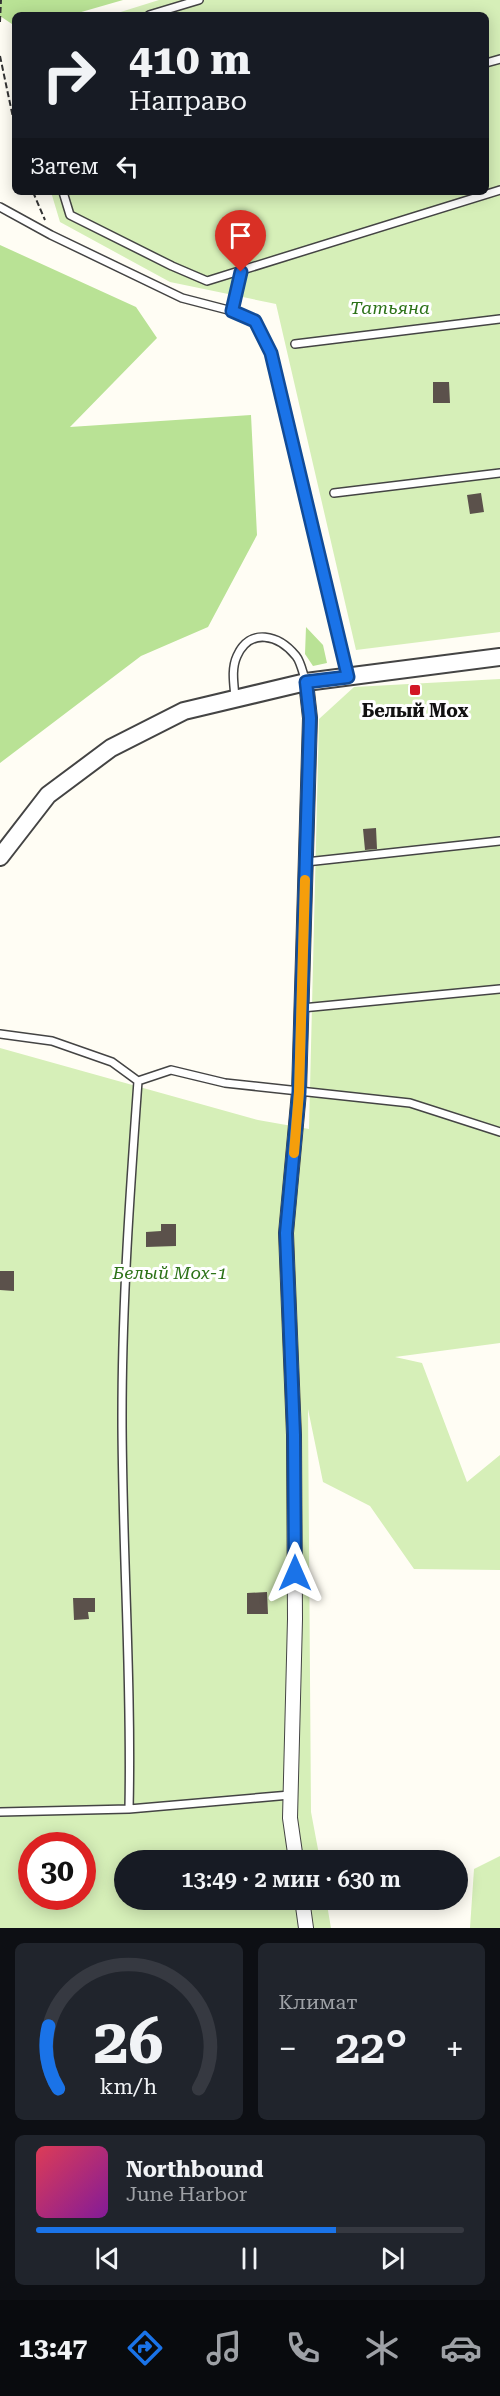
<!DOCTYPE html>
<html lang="ru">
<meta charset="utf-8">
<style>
:root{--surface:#171b24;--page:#20242c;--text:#f1f3f6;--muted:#9ea1a6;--line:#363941;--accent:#1a73e8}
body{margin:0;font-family:"Roboto Serif",serif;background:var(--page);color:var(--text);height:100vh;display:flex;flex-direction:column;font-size:22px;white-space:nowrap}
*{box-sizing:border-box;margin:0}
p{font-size:20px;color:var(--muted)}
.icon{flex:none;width:33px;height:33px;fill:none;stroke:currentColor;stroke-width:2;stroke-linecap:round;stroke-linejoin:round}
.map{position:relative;height:1928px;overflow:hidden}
.sheet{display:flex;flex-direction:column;gap:15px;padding:15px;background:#0d0f14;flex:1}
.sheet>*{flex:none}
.guide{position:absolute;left:12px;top:12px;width:477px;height:183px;border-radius:9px;box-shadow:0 3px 15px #0003;background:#171b24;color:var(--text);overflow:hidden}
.speed{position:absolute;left:18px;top:1832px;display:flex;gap:12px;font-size:30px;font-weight:700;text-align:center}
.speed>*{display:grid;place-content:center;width:78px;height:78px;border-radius:50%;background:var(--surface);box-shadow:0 3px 15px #0003;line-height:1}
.speed .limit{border:9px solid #d22;background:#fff;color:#111}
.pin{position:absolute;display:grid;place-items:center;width:51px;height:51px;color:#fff;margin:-62px -26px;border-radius:50% 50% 50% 0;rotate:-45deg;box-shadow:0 0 6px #0007}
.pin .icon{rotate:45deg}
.me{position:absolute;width:66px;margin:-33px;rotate:0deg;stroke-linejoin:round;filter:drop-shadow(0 0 4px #0008)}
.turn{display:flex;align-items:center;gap:21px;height:126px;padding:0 18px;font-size:27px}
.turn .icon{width:78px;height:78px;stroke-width:2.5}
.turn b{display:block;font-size:42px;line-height:51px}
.then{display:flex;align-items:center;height:57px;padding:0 18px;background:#0003;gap:12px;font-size:22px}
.big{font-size:45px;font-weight:600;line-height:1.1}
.sheet .card{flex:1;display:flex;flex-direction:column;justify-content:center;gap:9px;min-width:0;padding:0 21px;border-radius:9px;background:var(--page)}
.sheet .dial{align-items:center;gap:0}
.dial svg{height:156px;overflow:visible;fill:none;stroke:var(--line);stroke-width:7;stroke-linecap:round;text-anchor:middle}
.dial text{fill:var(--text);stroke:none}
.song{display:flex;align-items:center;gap:18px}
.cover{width:72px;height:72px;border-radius:9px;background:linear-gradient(135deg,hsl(350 70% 55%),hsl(290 70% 35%))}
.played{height:6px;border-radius:3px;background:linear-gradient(90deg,var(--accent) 70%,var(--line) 70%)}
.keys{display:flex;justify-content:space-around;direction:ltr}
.heat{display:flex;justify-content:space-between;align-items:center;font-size:33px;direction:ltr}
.sheet .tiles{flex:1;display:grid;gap:15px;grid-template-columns:1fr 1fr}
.card:last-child{grid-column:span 2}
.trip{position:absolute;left:114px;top:1850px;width:354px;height:60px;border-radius:30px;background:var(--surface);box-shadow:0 3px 15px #0003;font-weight:600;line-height:60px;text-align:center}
.tab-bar{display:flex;height:96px;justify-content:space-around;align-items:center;background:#090b0e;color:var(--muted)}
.tab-bar .icon{width:42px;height:42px}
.tab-bar .active{color:var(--accent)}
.tab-bar b{font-size:27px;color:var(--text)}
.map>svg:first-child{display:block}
.green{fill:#d6efb8;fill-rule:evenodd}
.forest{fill:#b9e295}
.building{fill:#5b514b}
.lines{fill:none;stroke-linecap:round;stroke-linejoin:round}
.service-casing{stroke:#444;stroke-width:10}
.minor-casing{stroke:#444;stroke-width:16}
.tertiary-casing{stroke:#444;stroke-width:20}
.path{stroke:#333;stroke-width:2;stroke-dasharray:6 3;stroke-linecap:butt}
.service{stroke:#fff;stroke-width:7}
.minor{stroke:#fff;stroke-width:14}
.tertiary{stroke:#fff;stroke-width:16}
.route-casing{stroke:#114b97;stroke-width:15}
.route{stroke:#1a73e8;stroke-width:10}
.slow{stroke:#f59e0b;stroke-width:10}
.poi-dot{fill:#d21723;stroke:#fff;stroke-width:2}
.labels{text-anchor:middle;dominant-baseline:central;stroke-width:6;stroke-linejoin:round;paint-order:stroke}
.park-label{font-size:18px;font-style:italic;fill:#2c7218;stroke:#fff}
.poi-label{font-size:18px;font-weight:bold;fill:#111;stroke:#fff}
</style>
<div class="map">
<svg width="500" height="1928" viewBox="0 0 500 1928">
<rect width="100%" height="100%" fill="#fffdf4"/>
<path class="green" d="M159 0H500V632L356 650 276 304 170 282 60 222 51 192H486V15H111Z
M500 679V1343L395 1357 422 1363 467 1482 500 1455V1570L414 1569 370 1506 323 1482 308 1409 311 1812 320 1860H124V1899H326L331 1928H0V1048L258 1120 309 1129 319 719 354 687ZM32 1845H82V1896H32Z
M500 1856V1928H470L474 1869Z"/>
<path class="forest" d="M0 0H123L71 15H15V26L0 16Z
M0 245 136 307 157 338 70 427 251 415 257 535 208 627 141 656 0 763Z
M306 627 323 645 327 663 313 666 305 654Z"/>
<path class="building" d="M433 382H449L450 403H433Z
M481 493 484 512 470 514 467 495Z
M376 828 377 849 365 850 363 829Z
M161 1224H176V1246L146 1247V1232L161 1231Z
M0 1271H14V1291L0 1290Z
M267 1592 268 1614H247V1593Z
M73 1598H95V1612H88L89 1619 74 1620Z"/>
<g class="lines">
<g class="service-casing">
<path id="service" d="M149 15 199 0
M486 63 500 59
M63 192 70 215 172 266 207 281 500 190
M0 207 51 235 182 298 232 311 255 321 271 353 348 677
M232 311 241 272
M295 344 500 319
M334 493 500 473
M235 697C234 684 231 669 237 656 250 627 279 635 296 656 301 662 303 674 306 682
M306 862 500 841
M302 1008 500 989
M0 1034 52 1041 112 1062 138 1081 171 1070 225 1083 410 1103 500 1132
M129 1809C132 1678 122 1547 122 1416 122 1304 130 1192 138 1081
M0 1812 129 1809 290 1795"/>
</g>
<g class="minor-casing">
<path id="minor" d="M296 1860 290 1818 295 1619 294 1435 286 1233 299 1092 310 718 306 682
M302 1899 306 1928"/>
</g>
<g class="tertiary-casing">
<path id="tertiary" d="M0 857 48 795 111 748 184 711 306 682 500 657"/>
</g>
<path class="path" d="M0 22 1 0
M0 56 15 127
M33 192 45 220"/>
<use href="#service" class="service"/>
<use href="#minor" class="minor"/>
<use href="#tertiary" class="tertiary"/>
</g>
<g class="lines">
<g class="route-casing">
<path id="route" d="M241 272 232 311 255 321 271 353 348 677 306 682 310 718 299 1092 286 1233 294 1435 295 1573"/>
</g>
<use href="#route" class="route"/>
<path class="slow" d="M294 1153 299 1092 305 880"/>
</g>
<rect class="poi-dot" x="409" y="684" width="12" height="12" rx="3"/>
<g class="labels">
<g class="park-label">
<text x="390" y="307">Татьяна</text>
<text x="170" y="1272">Белый Мох-1</text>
</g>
<g class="poi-label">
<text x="415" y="710">Белый Мох</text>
</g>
</g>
</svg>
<div class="speed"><div class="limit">30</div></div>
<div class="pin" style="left:241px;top:272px;background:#d93025"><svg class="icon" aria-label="arrive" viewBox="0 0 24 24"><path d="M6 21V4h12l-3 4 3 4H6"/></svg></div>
<svg class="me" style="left:295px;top:1573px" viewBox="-20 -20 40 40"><path d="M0-17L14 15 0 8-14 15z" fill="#1a73e8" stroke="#fff" stroke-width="4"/></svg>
<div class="trip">13:49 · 2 мин · 630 m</div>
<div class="guide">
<div class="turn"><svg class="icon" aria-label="right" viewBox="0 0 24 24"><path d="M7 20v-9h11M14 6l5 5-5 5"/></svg><div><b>410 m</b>Направо</div></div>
<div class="then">Затем<svg class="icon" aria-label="left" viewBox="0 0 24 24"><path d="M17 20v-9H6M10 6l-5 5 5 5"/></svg></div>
</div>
</div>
<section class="sheet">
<div class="tiles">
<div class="card dial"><svg viewBox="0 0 100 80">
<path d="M14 69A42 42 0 1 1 86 69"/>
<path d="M14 69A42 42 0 0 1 9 37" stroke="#1a73e8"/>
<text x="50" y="56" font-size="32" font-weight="700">26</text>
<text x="50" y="72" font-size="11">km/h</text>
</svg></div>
<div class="card"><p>Климат</p>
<div class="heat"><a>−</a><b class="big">22°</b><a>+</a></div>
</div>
<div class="card">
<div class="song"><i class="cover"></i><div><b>Northbound</b><p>June Harbor</p></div></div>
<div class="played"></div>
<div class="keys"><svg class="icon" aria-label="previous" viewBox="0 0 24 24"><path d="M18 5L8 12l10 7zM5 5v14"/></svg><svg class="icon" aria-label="pause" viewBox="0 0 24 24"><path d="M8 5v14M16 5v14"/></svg><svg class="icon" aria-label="next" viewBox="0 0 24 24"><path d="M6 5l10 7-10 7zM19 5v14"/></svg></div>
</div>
</div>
</section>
<nav class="tab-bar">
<b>13:47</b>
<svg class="icon active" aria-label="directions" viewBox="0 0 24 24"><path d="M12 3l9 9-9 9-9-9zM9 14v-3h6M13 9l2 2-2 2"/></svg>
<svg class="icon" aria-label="music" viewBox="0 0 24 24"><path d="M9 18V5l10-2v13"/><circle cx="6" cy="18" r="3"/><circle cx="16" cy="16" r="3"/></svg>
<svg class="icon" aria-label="phone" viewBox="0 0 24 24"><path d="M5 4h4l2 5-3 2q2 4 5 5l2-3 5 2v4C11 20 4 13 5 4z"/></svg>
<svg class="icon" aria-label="climate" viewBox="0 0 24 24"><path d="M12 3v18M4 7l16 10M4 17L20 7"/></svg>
<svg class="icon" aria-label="car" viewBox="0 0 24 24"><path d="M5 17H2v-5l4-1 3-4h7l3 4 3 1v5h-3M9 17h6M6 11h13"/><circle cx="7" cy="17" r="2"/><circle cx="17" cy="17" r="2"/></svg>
</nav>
